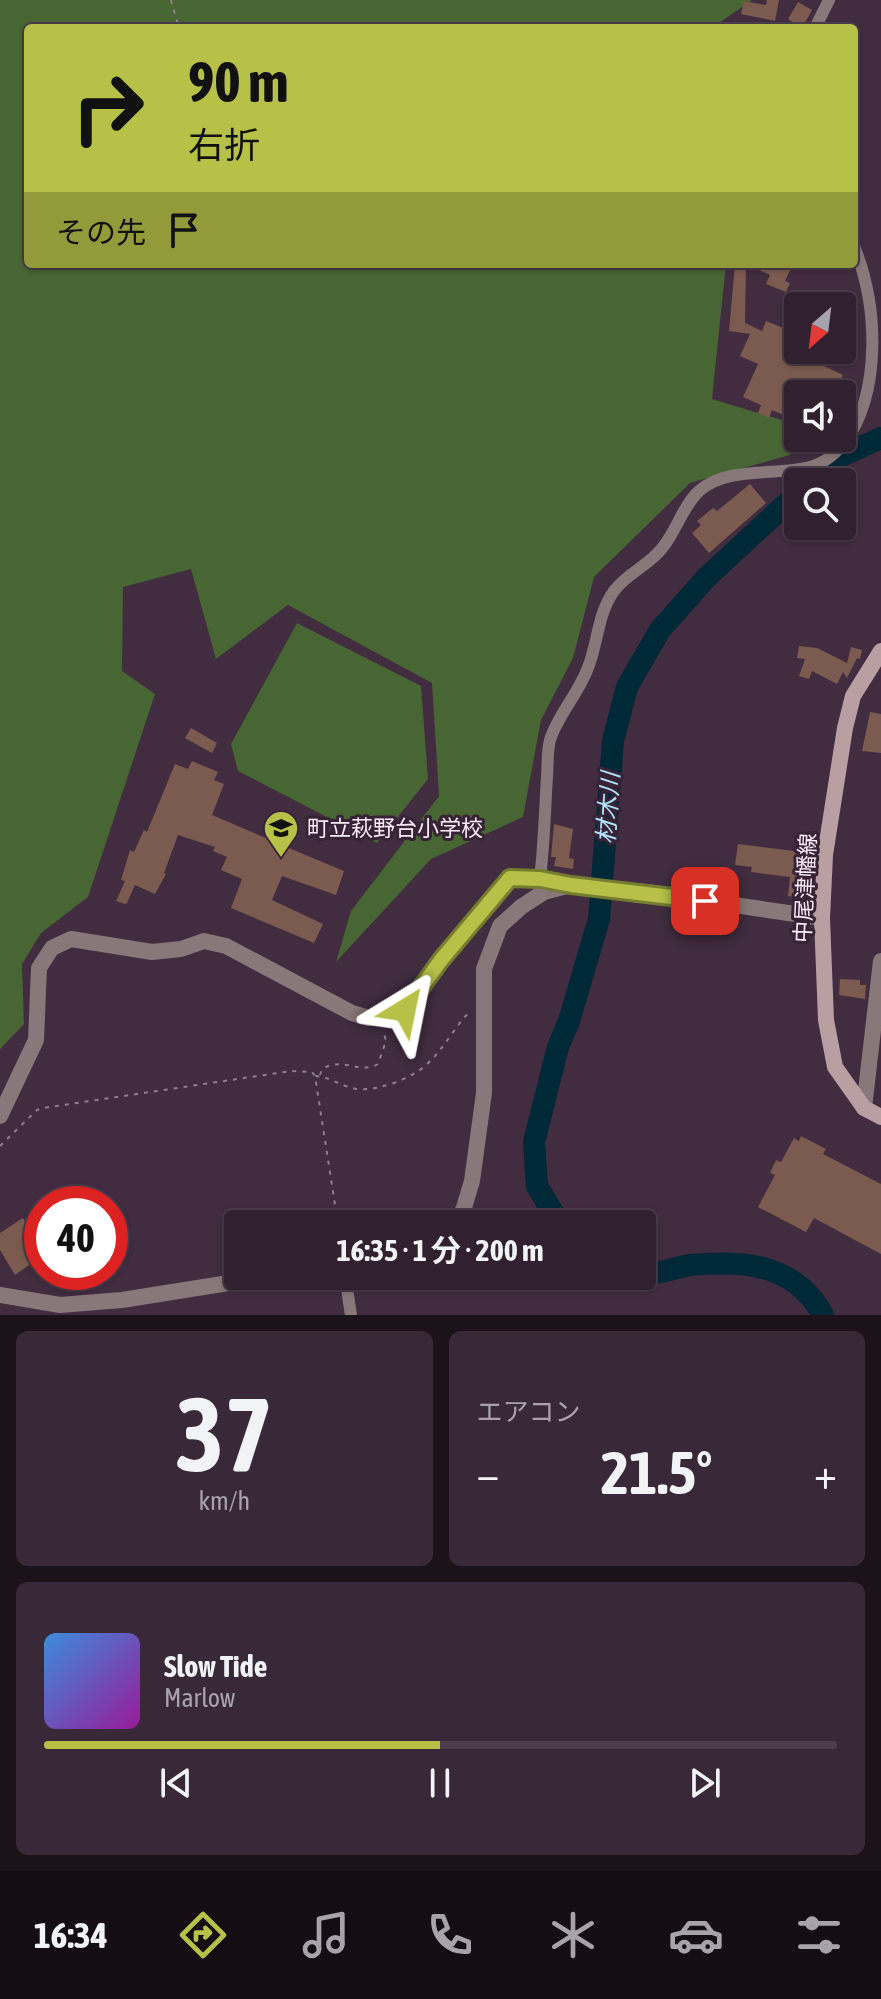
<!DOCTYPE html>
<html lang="ja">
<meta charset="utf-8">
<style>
:root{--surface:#312130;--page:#392938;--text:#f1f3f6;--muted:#a8a3ab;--line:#4c3e4c;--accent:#b7c148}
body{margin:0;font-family:"Asap Condensed","Noto Sans JP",sans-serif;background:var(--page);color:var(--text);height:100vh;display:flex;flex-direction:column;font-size:30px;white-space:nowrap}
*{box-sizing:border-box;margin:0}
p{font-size:26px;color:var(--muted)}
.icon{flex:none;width:44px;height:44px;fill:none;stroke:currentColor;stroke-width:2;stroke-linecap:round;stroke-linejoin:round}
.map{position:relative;height:1315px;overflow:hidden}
.sheet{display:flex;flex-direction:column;gap:16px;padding:16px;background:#1b121a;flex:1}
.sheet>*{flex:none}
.top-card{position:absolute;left:24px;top:24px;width:834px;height:244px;border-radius:8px;box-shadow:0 2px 6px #0004,0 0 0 2px var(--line);background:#b7c148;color:#111;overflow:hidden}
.needle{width:52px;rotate:208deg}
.controls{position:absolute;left:784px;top:292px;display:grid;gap:16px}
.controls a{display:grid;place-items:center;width:72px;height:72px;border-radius:8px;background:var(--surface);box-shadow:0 2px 6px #0004,0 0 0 2px var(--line);font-size:40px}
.speed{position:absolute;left:24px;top:1186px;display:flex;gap:16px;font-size:40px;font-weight:700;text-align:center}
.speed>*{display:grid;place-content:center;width:104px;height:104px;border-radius:50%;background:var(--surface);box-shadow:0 2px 6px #0004,0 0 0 2px var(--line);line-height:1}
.speed .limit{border:12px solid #d22;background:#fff;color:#111}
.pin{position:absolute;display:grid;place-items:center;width:68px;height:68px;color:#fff;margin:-34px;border-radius:16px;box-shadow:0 4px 12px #0006}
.me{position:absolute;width:88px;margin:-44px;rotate:35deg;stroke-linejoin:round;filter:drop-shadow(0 0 6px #0008)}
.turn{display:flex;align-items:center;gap:28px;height:168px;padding:0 32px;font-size:36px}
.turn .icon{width:104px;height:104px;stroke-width:2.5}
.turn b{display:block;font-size:56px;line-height:68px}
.then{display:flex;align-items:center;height:76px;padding:0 32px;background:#0003;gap:16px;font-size:30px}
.big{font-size:60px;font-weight:700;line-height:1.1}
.sheet .widget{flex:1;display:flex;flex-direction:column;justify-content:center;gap:12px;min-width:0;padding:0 28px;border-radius:12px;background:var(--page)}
.sheet .dial{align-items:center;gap:0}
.dial b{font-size:104px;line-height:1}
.song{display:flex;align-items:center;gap:24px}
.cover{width:96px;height:96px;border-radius:12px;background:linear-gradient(135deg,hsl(210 70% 55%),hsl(300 70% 35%))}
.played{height:8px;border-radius:4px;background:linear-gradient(90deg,var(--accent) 50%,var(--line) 50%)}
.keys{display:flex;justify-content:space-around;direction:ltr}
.heat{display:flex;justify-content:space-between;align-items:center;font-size:44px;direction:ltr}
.sheet .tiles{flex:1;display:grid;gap:16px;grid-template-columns:1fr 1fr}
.widget:last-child{grid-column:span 2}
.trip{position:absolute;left:224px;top:1210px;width:432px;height:80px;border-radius:8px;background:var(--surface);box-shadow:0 2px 6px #0004,0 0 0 2px var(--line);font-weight:700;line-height:80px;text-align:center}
.tabs{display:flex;height:128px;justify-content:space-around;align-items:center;background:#140d13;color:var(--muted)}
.tabs .icon{width:56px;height:56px}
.tabs .on{color:var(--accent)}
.tabs b{font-size:36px;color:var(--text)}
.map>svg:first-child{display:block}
.green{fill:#476633}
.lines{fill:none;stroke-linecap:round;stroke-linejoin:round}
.river{stroke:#002938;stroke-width:22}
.building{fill:#7b5b4f}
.path{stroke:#917f90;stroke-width:2;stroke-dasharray:4 6;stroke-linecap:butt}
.minor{stroke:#89787a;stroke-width:12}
.tertiary{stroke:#89787a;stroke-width:16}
.secondary{stroke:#b99fa1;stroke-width:16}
.route-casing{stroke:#777d2f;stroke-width:20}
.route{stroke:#b7c148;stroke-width:14}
.labels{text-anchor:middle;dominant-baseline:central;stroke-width:6;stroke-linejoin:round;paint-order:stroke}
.poi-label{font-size:22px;fill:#f9ebf8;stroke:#372236;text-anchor:start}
.street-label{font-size:22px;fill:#f9ebf8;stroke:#372236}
.water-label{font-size:24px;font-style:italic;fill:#aee3fb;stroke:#372236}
</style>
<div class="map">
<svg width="881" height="1315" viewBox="0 0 881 1315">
<rect width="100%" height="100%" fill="#412c40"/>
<path class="green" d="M0 0H752L712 28H28V264H726L712 399 798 425V438H802L790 455 690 483 594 577 573 658 541 720 523 817 431 859 336 962 351 911 439 796 432 683 288 605 216 659 191 569 123 587 122 671 155 694 88 897 41 933 22 964 24 1024 0 1049Z
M297 623 421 686 428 779 377 843 238 771 231 744Z"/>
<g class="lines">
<path class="river" d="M812 482 837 458 881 438
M560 1224 537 1186 534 1142 558 1047 569 1021 599 919 613 741 627 687 660 630 707 577 798 493
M642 1272C659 1276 674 1267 691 1265 744 1260 795 1264 823 1315"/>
</g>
<path class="building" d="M767 0H779L775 21 741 14 744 1 766 5Z
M798 2 812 10 802 28 788 19Z
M735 264H746L745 323 762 331 766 321 786 329 784 335 798 341V350H818L829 355 824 366 843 375 834 394H818L811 391 809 394H798V421L772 410 769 418 758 413 761 405 743 397 758 364 740 356 750 334 729 331Z
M746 264H793L785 281 790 283 786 292 766 284 770 275Z
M750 484 766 503 709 553 692 533 701 525 697 521 713 508 717 511Z
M799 646 817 648 847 663 851 647 862 650 860 659 857 658 847 678 843 672 837 684 812 671 809 679 799 676 805 659 797 658Z
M870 712 881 714V753L862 751Z
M191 728 217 743 212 753 185 738Z
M192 761 218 772 214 780 224 784 212 815 268 839 276 821 292 828 284 846 344 871 336 895 282 876 272 900 323 924 314 943 231 908 242 879 221 870 227 857 213 851 215 847 178 835 164 873 166 874 155 894 135 885 127 903 125 904 116 901 125 881 121 880 130 850 134 852 144 830 147 832 175 764 188 769Z
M554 824 573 829 569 858 574 859 573 869 554 866 556 857H551Z
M738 844 794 851V848L809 850 800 898 788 896 790 877 751 872 752 867 735 865Z
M840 979 860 980V985H866L865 999 839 995Z
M801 1136 826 1149 823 1154 881 1184V1254L814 1218 806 1232 758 1207 775 1175 770 1173 776 1160 781 1162 794 1138 799 1141Z
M23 1218 42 1246V1277L32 1263 15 1275 0 1250V1233Z"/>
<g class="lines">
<path class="path" d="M171 0 179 28
M320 1075 322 1069C344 1056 359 1075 378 1064L386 1041 383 1030
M0 1146 37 1110 43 1108 291 1071 312 1072 315 1076
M338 1224 315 1076C331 1077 342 1087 357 1089 371 1090 381 1087 394 1083 438 1067 441 1043 470 1011"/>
<path class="minor" d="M815 28 829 0
M540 879C544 845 545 810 547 776 548 765 547 751 550 740 558 714 580 692 589 665 598 641 598 613 614 591 627 573 650 565 663 547 676 531 683 506 699 491 727 466 776 476 810 467 825 463 834 454 844 444 881 393 879 308 854 246
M345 1276 351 1315"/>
<path class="tertiary" d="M864 1108 881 961
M0 1116 36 1040 39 968 52 948 71 939 152 952 181 949 204 941 226 946 352 1013 369 1018H386L405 1010 441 960 510 878 540 879 571 885
M451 1224 463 1211 472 1181 484 1093V969L500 926 521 907 544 892 571 885 647 892 822 918
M0 1295 60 1305 122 1300 273 1276"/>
<path class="secondary" d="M881 651 853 696 845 728 825 855 822 918 826 1020 835 1067 864 1108 881 1117"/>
</g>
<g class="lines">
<g class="route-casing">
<path id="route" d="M405 1010 441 960 510 878 540 879 571 885 705 901"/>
</g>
<use href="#route" class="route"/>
</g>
<defs>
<g id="school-pin" transform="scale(1.8)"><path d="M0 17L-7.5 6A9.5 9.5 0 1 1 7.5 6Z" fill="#b7c148" stroke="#372236"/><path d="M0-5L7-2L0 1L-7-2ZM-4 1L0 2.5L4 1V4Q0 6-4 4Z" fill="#111"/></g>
</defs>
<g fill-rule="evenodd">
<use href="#school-pin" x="281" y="828"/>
</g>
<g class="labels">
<g class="poi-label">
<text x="307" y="828">町立萩野台小学校</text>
</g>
<g class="street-label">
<text transform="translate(805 888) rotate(-87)">中尾津幡線</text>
</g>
<g class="water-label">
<text transform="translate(608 808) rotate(-86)">材木川</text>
</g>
</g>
</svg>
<div class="controls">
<a><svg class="needle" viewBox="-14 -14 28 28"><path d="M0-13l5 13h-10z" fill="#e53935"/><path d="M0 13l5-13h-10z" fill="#a8a3ab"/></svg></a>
<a><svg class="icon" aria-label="sound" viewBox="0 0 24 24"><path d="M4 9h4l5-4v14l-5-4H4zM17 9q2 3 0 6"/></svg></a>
<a><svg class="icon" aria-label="search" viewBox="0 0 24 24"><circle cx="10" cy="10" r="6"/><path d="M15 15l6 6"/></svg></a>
</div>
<div class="speed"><div class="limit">40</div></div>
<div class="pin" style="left:705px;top:901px;background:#d93025"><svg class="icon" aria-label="arrive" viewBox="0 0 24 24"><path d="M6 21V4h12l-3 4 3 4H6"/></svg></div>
<svg class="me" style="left:405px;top:1010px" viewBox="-20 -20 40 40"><path d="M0-17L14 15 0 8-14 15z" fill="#b7c148" stroke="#fff" stroke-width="4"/></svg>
<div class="trip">16:35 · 1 分 · 200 m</div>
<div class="top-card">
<div class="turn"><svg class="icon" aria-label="right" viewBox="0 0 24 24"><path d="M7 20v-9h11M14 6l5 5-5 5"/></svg><div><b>90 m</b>右折</div></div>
<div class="then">その先<svg class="icon" aria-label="arrive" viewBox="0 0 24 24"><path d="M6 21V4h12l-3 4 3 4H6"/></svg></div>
</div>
</div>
<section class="sheet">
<div class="tiles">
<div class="widget dial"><b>37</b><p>km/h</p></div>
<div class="widget"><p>エアコン</p>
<div class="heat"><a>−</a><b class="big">21.5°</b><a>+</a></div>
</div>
<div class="widget">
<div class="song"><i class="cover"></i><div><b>Slow Tide</b><p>Marlow</p></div></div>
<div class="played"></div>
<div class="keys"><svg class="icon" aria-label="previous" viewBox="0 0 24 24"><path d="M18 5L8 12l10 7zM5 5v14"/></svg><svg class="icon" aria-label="pause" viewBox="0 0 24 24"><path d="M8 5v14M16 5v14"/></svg><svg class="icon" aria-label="next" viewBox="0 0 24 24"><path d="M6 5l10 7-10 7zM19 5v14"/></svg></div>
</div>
</div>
</section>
<nav class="tabs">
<b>16:34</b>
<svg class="icon on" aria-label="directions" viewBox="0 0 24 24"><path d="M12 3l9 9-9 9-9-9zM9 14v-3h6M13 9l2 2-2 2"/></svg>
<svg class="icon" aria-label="music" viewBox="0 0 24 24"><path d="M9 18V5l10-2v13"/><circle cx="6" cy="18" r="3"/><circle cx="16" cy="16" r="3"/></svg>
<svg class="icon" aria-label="phone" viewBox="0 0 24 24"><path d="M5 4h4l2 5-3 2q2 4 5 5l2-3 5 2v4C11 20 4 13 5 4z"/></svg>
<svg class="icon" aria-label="climate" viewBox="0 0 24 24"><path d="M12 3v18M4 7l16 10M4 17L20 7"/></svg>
<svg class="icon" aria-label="car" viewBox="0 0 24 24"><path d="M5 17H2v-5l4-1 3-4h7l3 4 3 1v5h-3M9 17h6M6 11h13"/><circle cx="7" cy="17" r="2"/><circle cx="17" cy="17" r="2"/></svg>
<svg class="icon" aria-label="filters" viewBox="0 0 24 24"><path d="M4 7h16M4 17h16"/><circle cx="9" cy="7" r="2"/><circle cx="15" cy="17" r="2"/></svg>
</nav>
